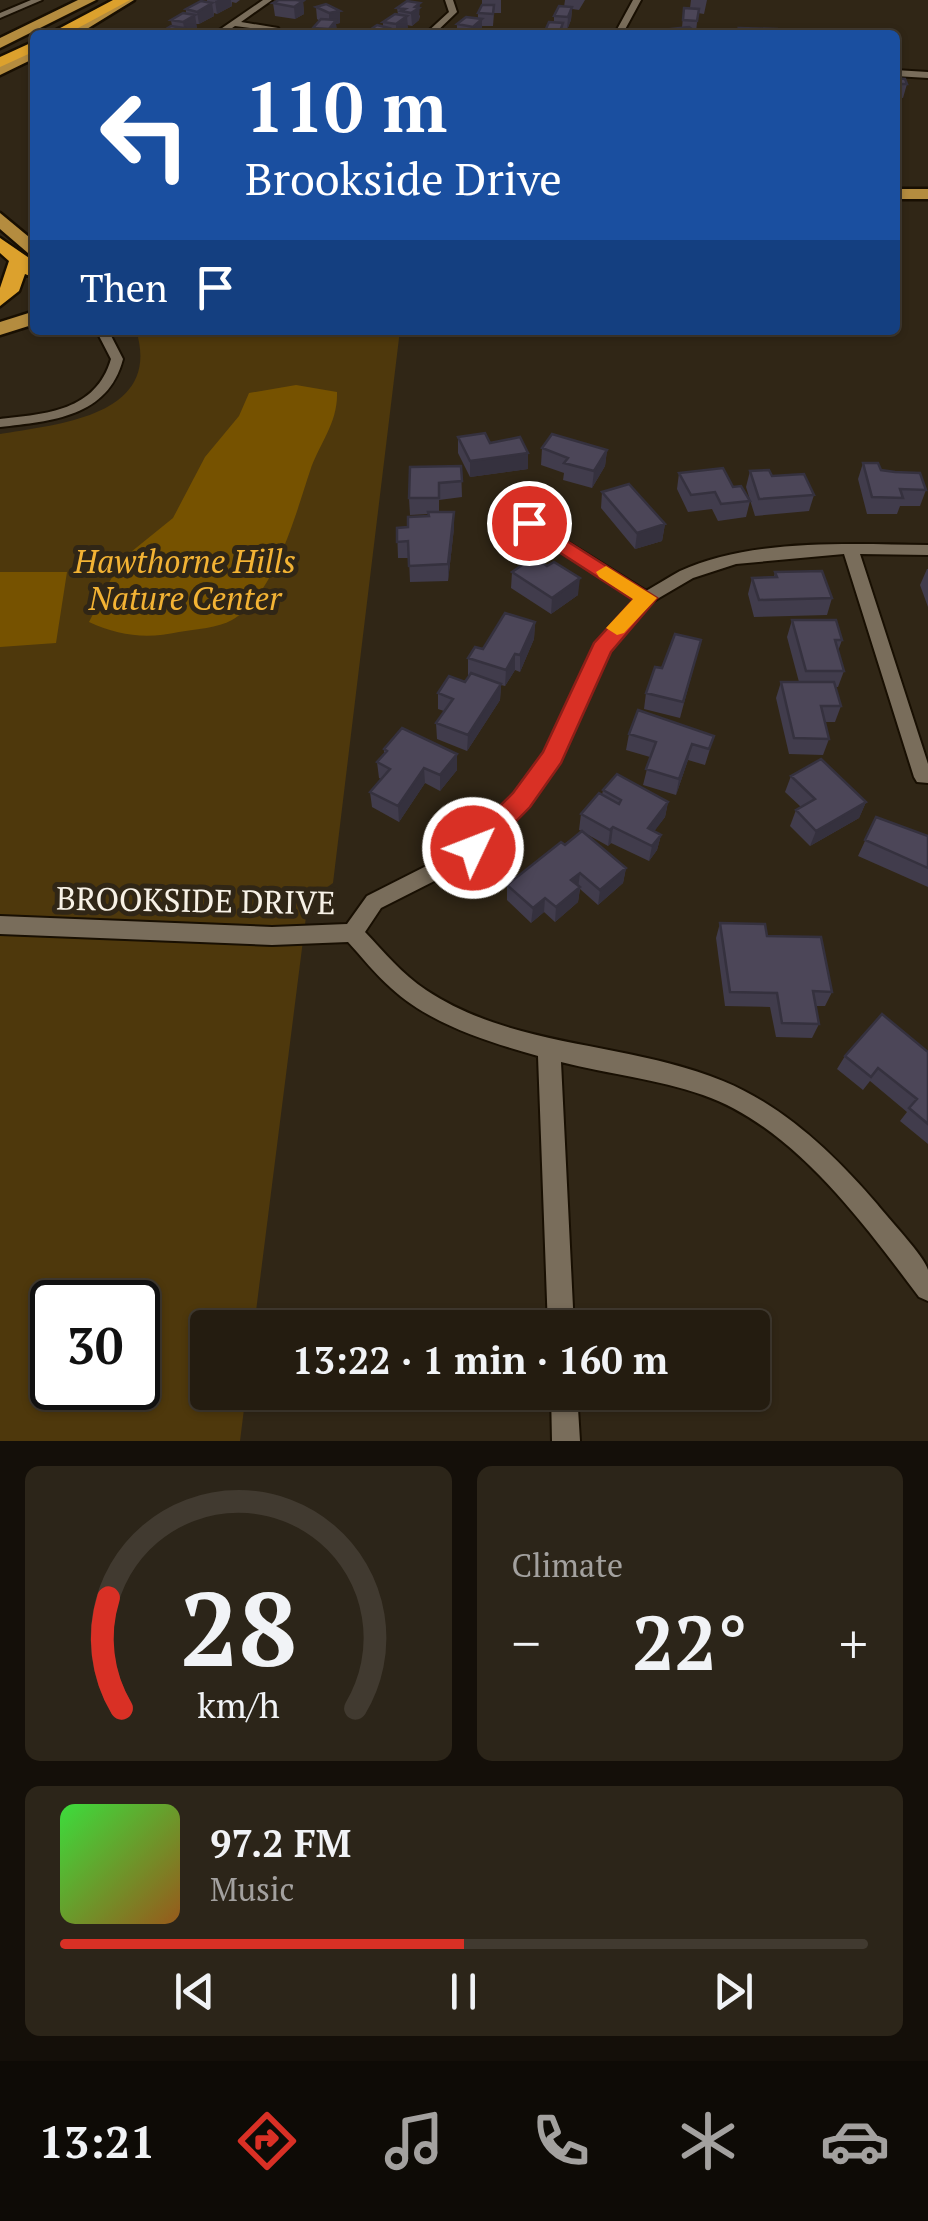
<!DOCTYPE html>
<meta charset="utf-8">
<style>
:root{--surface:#241c10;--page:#2c2519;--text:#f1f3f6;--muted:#a3a19f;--line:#413a30;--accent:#d93025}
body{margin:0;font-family:"PT Serif",serif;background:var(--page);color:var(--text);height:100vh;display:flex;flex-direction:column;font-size:38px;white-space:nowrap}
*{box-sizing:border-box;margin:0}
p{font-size:32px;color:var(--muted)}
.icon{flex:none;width:55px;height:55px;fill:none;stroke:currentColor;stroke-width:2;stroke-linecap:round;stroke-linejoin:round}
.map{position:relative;height:1441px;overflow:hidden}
.sheet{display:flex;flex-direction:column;gap:25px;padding:25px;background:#140f09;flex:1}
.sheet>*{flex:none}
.top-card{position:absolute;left:30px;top:30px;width:870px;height:305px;border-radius:10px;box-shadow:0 2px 8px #0004,0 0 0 2px var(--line);background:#1a4fa0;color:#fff;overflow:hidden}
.speed{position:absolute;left:30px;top:1280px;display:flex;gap:20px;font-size:50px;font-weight:700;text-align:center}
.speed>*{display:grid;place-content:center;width:130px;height:130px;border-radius:50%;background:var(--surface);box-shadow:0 2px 8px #0004,0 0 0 2px var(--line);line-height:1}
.speed .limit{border:5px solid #111;border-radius:15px;background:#fff;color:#111}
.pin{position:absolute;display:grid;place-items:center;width:85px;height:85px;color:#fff;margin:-42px;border:5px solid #fff;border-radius:50%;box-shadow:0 2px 10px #0007}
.me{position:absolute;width:110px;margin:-55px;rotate:47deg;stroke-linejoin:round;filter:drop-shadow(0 0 8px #0008)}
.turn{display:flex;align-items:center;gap:35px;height:210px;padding:0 50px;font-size:45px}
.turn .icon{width:130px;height:130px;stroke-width:2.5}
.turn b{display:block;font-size:70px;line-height:85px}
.then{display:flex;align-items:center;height:95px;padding:0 50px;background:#0003;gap:20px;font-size:38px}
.big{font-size:75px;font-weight:800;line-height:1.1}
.sheet .widget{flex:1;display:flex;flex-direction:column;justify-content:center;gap:15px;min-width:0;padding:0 35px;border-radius:15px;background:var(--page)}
.sheet .dial{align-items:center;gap:0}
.dial svg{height:260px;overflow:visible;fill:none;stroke:var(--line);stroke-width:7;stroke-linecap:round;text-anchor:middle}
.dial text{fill:var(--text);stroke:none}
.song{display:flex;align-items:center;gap:30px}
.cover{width:120px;height:120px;border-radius:15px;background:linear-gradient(135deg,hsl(120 70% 55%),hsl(30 70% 35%))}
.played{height:10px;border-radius:5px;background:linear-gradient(90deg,var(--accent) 50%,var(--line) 50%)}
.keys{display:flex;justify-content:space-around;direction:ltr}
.heat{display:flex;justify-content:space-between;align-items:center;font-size:55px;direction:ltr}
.sheet .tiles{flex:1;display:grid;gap:25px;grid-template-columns:1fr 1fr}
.widget:last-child{grid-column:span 2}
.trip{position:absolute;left:190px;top:1310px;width:580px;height:100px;border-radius:10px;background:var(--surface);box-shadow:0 2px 8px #0004,0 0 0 2px var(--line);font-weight:800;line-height:100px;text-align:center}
.tabs{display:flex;height:160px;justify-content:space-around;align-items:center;background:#0e0b06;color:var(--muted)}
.tabs .icon{width:70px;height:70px}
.tabs .on{color:var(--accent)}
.tabs b{font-size:45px;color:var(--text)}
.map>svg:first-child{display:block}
.green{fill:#4e380c;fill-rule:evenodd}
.water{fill:#765200}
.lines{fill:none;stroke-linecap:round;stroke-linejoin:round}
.street-casing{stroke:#180f02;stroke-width:4}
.primary-casing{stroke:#180f02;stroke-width:5}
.highway-casing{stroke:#180f02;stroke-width:5}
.street{fill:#796d5b;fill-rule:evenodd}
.primary{fill:#b48c3f;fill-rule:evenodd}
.highway{fill:#dca12d;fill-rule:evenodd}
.wall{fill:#413c4c}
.shaded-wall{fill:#35313e}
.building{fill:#4c4658;stroke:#35313e;stroke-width:2.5}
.route{fill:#d93025;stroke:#8d1f18;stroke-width:2.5}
.slow{fill:#f59e0b}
.labels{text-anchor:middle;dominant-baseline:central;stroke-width:10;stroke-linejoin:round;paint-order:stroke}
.park-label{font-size:32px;font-style:italic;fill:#f3b334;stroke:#302616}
.street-label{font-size:32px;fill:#f7f1e6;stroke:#302616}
</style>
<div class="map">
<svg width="928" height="1441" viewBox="0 0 928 1441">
<rect width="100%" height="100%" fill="#302616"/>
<path class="green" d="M136 330H400L333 883 308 901 254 1327 208 1328V1392L246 1393 240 1441H0V434C59 424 163 416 136 330ZM52 1302H138V1388H52Z"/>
<path class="water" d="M296 385 337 392C338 423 320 442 310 471 296 513 274 597 232 620 218 628 196 629 179 632 147 639 119 636 89 622L111 579 131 552 173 518 205 457 239 416 249 393Z
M0 572H67L56 643 0 647Z"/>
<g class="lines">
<g class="street-casing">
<path id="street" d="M31 0H42L0 18V13Z
M263 0H272L241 22 278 28 281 32 235 26 222 35H212Z
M445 0H453L457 12 433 35H424L449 12Z
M633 0H641L622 35H614Z
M895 70 928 72V78L895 76Z
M96 330H108L123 359C108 417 52 421 0 427V419C46 414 96 411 111 359Z
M529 518 646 591C658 584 669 577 680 571 751 538 852 544 928 545V555L860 554 928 764V783L917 782 914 777 844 554 736 564 693 578 652 602 608 652 561 757 529 805 498 841 462 867 381 908 365 932C384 952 402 974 426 990 515 1049 627 1041 723 1081 784 1106 835 1155 877 1204 887 1217 925 1257 928 1270 928 1279 928 1291 928 1301L919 1297C864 1224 793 1126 703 1095 657 1079 608 1074 561 1062L574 1328H548L538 1056C488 1042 430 1024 391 988 375 974 362 957 348 942L272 945 0 934V916L272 927 347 924 367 896 448 855 484 829 515 795 545 754 595 645 636 599 524 526 522 523Z
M551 1392H577L580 1441H552Z"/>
</g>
<g class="primary-casing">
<path id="primary" d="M78 0H96L0 48V38Z
M117 0H134L77 35H60Z
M35 48V58L0 75V64Z
M895 189H928V199H895Z
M0 213 35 242V259L0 229Z
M35 311V324L0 335V322Z"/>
</g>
<g class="highway-casing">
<path id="highway" d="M113 0H130L65 35H47Z
M35 41V51L0 67V57Z
M0 238 35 262V278L25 274 19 291 0 306V288L9 261 0 253Z"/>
</g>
<use href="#street" class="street"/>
<use href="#primary" class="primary"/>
<use href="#highway" class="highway"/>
</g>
<path class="wall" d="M207 0H240L236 3 232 2V6L217 14 214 13V16L199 24H196L197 28 185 34 172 26 171 20 186 14V9L207 2Z
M482 0H501V13H494L493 26H482V32L479 35H449L457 32V24L478 18V13L482 6Z
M565 0H585L579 10 572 9 571 20 567 30H563L562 35H544L554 22V16L564 7Z
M691 0H707L704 14 698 13 696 32 700 35H669L670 29 682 27 684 8H690Z
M303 1 304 14 295 19 275 16 273 3Z
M407 1 420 16 419 20 412 26 407 25 408 28 398 35H364L383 26V22L398 14 397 8Z
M316 7 340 11V23L336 24 337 33 335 35H314L313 28 320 21 317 19Z
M739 28 777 29 778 35H738Z
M895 78 907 84 903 98 895 97Z
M458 437 490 443 528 469 470 477 458 453Z
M542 448 607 450 605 466 592 488 563 480 564 473 541 465Z
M863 463 926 490 920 506H900L897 514H867L858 479Z
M461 466 462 497 439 500V512H454V528L448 581 410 582 409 558H398L397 528 408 527 429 516 428 514 410 515 409 498Z
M750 471 772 476 814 495 809 511 755 516 746 487Z
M679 473 733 487 750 501 746 517 718 521 712 509 688 512 677 489Z
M602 492 665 524 662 541 635 549 601 508Z
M927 569H928V607L920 585Z
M512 572 578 595 551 614 511 588Z
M775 572 832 598 827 615 754 617 748 594 752 578 774 577Z
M792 620 842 640 838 651 844 671 838 687H836L841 706 835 722H825L829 739 823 755 789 754 776 698 781 682H799L787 637Z
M535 622 534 639 520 672 515 670 505 686 501 685 500 700 467 751 437 739 436 723 444 711 438 709V693L465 682 469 675H468V658Z
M701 640 680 718 644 709 646 693Z
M629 734 714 736 705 765 688 760 676 795 643 785 650 757 626 750Z
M384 749 457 770 440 791 425 783 399 822 372 807 370 792 381 779 379 778 377 762 384 754Z
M791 776 866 802 859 818 810 846 790 826 796 810 801 807 785 792Z
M603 790 668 802 665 817 654 831 661 835 657 850 649 861 611 843 608 846 583 832 626 868 623 883 598 905 580 889 578 902 555 922 544 912 531 923 507 900V885L582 831 579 830 581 814 602 795Z
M876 817 928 836V887L858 856Z
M720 923 767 936 832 992 825 1006H816L819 1024 812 1038 776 1037 770 1007 725 1006 716 938Z
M928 1052V1144L900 1121 907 1112 870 1081 863 1090 837 1069 845 1056Z"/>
<path class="shaded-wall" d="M218 0H231L232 6 217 14 215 1Z
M303 1 304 14 295 19 294 7Z
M212 3 214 16 199 24 197 12Z
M420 3 419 20 412 26 411 13 415 7Z
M572 7 571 20 567 30 568 17Z
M340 11V23L336 24 337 33 335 35H329V13Z
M195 15 197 28 185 35H176L184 28 183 22Z
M407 16 408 28 396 35V24Z
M482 19V32L479 35H473V27Z
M389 28 390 35H379Z
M607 450 605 466 592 488 594 471Z
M528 453V469L470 477V461Z
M454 512V528L448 581V564Z
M665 524 662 541 635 549 637 533Z
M580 578 578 595 551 614 552 598Z
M535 622 534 639 520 672V655Z
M515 654V670L505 686 506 670Z
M501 684 500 700 467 751 468 735Z
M692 744 688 760 676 795 679 779Z
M457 754V770L440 791V775Z
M424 768 425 783 399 822 398 806Z
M668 802 665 817 645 844 648 828Z
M866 802 859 818 810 846 816 831Z
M613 827 611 843 608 846 610 830Z
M661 835 657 850 649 861 652 846Z
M626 868 623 883 598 905 600 890Z
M580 873 578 888 571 880Z
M580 887 578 902 555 922 556 907Z
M545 898 544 912 531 923 533 908Z"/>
<path class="building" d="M279 0H296L303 1 294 7 273 3Z
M201 1 212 3 197 12 186 9Z
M407 1 420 3 415 7 419 8 411 13 401 11 405 9 397 8Z
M326 4 340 11 329 13 316 7Z
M482 5H494L493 14 478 13Z
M559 6 572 7 568 17 554 16Z
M684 8 699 9 697 21 683 20Z
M183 13 195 15 183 22 171 20Z
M395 14 407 16 396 24 383 22Z
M466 17 482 19 473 27 457 24Z
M321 19 336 20 329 29 313 28Z
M549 22 563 23 559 34 544 33Z
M377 25 389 28 379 35 364 34Z
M171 26 184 28 176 35 158 34Z
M689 27 700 35H680L670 29Z
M739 28 777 29 778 34 741 33Z
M453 30 466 35H449Z
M266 32 265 35H241L242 34Z
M307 32 309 35H282L281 33Z
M895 78 905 79 907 84H895Z
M485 433 490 443 520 437 528 453 470 461 458 437Z
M552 434 607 450 594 471 564 463 568 458 542 448Z
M863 463H878L881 470 895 472 920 473 926 490 900 489 903 498 872 497Z
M461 466 462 481 439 483V498H409L410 467Z
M723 468 733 487 741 486 750 501 721 504 715 492 691 495 679 473Z
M769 470 772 476 804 474 814 495 759 499 750 471Z
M629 484 665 524 637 533 602 492Z
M428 512H454L448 564 409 566 408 541 397 542V528L408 527V517L429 516Z
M534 557 547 566 554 562 580 578 552 598 512 572Z
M822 571 832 598 759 600 752 578 777 577 775 572Z
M505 613 535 622 520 655 515 654 506 670 468 658 475 647 483 649Z
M792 620H836L842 640H835L844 671H806Z
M675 634 701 640 683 702 646 693 655 667 662 668Z
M471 673 501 684 468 735 436 723 453 699 438 693 449 676 465 682Z
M781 682H834L841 706H821L829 739 794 738Z
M638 710 714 736 709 749 692 744 679 779 646 769 656 742 629 734Z
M402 728 457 754 440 775 424 768 398 806 370 792 390 769 377 762 387 751 384 749Z
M821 759 866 802 816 831 796 810 815 799 791 776Z
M617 774 668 802 648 828 661 835 652 846 613 827 610 830 581 814 599 793 619 804 621 800 603 790Z
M876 817 928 836V868L865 840Z
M582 831 626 868 600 890 580 873 571 880 580 887 556 907 545 898 533 908 507 885 561 842 565 845Z
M720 923 765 924 767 936 821 937 832 992 813 991 819 1024 782 1023 777 993 730 992Z
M882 1014 928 1052V1124L909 1108 917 1099 878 1068 871 1077 845 1056Z"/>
<path class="route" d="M529 517 657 598 611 652 561 763 530 807 482 856 473 859 461 848 464 841 513 793 543 752 594 643 633 600 522 528V519Z"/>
<path class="slow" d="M606 566 657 598 624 633 617 635 606 628 633 599 599 577 596 572Z"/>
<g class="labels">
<g class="park-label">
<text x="185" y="561">Hawthorne Hills<tspan x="185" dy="37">Nature Center</tspan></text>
</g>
<g class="street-label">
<text transform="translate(196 900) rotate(1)">BROOKSIDE DRIVE</text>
</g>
</g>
</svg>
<div class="speed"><div class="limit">30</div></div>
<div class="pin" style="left:529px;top:523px;background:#d93025"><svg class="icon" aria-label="arrive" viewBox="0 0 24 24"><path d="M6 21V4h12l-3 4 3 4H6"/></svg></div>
<svg class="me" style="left:473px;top:848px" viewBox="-20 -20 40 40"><circle r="17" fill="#d93025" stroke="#fff" stroke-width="3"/><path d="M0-11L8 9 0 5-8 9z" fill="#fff"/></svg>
<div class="trip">13:22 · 1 min · 160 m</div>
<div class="top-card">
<div class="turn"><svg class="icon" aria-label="left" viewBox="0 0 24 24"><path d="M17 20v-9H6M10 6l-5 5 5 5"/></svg><div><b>110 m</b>Brookside Drive</div></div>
<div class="then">Then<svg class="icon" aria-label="arrive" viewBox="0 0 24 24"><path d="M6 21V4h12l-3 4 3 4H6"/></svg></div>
</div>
</div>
<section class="sheet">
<div class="tiles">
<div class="widget dial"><svg viewBox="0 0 100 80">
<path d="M14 69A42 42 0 1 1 86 69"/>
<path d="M14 69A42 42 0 0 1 10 35" stroke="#d93025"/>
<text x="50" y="56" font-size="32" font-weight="700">28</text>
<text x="50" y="72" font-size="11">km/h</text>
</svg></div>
<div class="widget"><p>Climate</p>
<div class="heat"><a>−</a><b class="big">22°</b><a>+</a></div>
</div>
<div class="widget">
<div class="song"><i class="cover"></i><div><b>97.2 FM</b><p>Music</p></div></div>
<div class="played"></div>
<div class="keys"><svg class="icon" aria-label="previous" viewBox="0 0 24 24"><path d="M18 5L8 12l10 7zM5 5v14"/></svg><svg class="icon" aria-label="pause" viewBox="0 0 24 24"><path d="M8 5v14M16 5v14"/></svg><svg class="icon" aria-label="next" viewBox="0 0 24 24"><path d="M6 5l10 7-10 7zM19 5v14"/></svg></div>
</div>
</div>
</section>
<nav class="tabs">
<b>13:21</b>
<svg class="icon on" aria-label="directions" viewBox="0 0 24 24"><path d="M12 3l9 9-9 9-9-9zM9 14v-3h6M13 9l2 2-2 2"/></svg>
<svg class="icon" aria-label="music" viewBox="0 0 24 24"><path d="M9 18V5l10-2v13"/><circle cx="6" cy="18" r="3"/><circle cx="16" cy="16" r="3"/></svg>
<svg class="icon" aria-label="phone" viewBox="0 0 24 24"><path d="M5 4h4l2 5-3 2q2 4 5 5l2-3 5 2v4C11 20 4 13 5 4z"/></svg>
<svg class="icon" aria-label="climate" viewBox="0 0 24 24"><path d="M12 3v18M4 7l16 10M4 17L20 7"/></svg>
<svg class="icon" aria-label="car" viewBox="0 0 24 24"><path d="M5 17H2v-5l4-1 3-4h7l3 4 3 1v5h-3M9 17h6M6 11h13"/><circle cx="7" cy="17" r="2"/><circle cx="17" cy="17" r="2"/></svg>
</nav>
